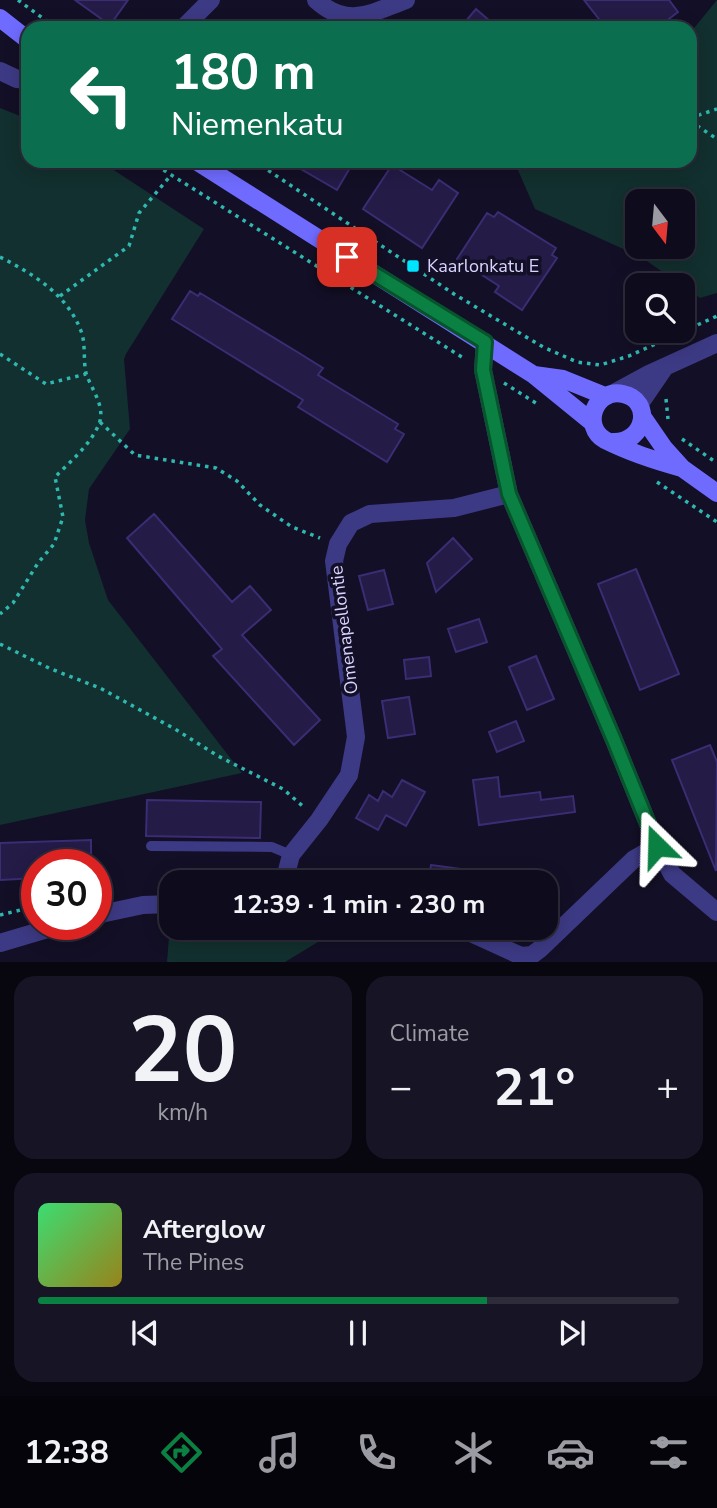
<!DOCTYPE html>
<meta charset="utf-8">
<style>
:root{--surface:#0e0b1c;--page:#171425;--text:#f1f3f6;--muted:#9b9ba3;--line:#2e2b3b;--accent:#0b8043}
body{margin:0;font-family:"Nunito Sans",sans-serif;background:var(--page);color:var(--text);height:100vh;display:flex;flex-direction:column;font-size:26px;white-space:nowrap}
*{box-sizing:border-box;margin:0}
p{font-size:23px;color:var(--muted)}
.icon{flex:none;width:38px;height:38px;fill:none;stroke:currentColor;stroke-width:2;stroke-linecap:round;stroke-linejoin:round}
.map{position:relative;height:962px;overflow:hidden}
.panel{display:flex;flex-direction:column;gap:14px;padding:14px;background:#08060f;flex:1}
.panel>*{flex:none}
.banner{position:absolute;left:21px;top:21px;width:676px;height:147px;border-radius:21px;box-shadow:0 4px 18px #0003,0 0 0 2px var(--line);background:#0b6e4f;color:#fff;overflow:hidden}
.needle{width:46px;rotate:164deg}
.controls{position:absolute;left:625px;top:189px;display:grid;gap:14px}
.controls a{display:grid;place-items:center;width:70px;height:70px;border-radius:14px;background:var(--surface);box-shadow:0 4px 18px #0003,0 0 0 2px var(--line);font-size:35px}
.speed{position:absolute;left:21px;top:849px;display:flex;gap:14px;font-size:35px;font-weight:700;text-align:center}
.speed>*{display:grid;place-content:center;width:91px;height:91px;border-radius:50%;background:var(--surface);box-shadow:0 4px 18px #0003,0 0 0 2px var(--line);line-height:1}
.speed .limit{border:10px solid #d22;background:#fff;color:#111}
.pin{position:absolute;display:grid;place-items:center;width:60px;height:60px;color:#fff;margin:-30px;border-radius:14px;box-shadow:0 4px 10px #0006}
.me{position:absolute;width:77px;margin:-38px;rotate:338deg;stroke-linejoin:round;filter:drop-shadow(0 0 5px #0008)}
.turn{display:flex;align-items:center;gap:24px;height:147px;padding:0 35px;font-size:32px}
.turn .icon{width:91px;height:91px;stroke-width:2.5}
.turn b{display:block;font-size:49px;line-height:60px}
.big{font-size:52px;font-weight:700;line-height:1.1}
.panel .tile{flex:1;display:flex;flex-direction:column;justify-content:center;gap:10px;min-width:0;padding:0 24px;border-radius:21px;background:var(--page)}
.panel .dial{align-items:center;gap:0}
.dial b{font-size:91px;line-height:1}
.song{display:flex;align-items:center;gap:21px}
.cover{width:84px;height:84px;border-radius:10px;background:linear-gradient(135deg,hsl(140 70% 55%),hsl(50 70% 35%))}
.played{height:7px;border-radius:4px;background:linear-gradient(90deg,var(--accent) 70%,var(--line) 70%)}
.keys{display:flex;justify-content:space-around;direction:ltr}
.heat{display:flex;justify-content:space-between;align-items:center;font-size:38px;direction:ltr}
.panel .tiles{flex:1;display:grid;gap:14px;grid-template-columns:1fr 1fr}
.tile:last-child{grid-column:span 2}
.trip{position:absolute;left:159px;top:870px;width:399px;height:70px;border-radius:21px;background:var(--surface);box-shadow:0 4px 18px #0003,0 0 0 2px var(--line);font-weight:700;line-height:70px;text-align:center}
.tabs{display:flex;height:112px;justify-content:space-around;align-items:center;background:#06040b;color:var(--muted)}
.tabs .icon{width:49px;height:49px}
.tabs .on{color:var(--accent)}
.tabs b{font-size:32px;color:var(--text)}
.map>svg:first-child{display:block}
.green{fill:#12302f;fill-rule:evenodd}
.building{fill:#241b47;stroke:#3b2d73;stroke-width:2}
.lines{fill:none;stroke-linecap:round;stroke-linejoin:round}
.path{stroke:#2fb8b0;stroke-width:3.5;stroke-dasharray:3.5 5;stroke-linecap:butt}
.lane{stroke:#3d3a85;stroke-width:10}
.street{stroke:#3d3a85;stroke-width:18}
.secondary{stroke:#6f6bff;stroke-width:18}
.route-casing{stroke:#07532c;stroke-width:18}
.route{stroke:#0b8043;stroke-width:12}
.poi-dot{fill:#00e5ff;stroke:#130f26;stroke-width:2.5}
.labels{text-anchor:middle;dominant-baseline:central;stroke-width:7;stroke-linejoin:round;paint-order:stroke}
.poi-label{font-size:18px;fill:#d9d4ff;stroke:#130f26;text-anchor:start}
.street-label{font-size:18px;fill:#d9d4ff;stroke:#130f26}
</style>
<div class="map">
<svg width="717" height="962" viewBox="0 0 717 962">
<rect width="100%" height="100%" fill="#130f26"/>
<path class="green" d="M717 0V293L700 298 641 257 535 209 514 161H690V33ZM682 201V247H637V201Z
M0 108 28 119V161H100L204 229 126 354 124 359 130 429 89 489 85 520 89 543 108 600 242 773 0 825Z
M170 924 172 928H341L285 962H167Z"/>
<path class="building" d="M75 0H128L110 25Z
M584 0H669L678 12 657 28H606Z
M476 9 498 28H460Z
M287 161H354L337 190Z
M392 165 432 190 439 180 458 193 422 248 363 209Z
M498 212 556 248 552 255 557 258 522 310 495 292 499 286 457 259 487 213 494 217Z
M190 291 198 296 200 293 299 353 323 368 318 375 398 424 395 429 404 434 387 462 298 407 303 400 172 319Z
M154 514 232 602 250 586 271 610 242 635 320 720 294 745 213 656 222 649 127 538Z
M453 538 472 559 436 592 427 563Z
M636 569 679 674 640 690 598 584Z
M384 570 393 604 368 610 359 576Z
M479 619 487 642 456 652 448 629Z
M536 656 554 699 527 710 509 667Z
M429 657 431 676 406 679 404 660Z
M409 697 415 734 388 738 382 701Z
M516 721 524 741 497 752 489 732Z
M710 745 717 762 716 871 672 760Z
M498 777 500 797 540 792 541 800 573 796 575 812 479 825 473 780Z
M402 780 425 792 406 826 386 815 378 830 356 818 369 795 378 801 383 791 392 797Z
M147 800 261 802 260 838 146 836Z
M91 840V864H37V878L0 880V843Z
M431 865 484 872 483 882H428Z"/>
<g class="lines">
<path class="path" d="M18 0 56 28
M690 118 717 109
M690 121 717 139
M149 161 465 359
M254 161 454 294 543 347 577 362 600 365 629 356 717 316
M0 257C33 274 67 294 81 331 86 344 83 360 86 373 91 389 106 406 99 424 91 444 70 462 55 477L63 517 54 544 38 563 13 603 0 614
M60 296 129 246 139 213 171 175
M0 354 46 384 86 374
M504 383 539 405
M666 399 668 419
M100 422 135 455 216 468 237 481 260 505 292 527 320 538
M682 439 717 463
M657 482 717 522
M0 644 51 669 100 688 175 729 218 756 283 789 305 808
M160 884 172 883
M0 915 37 906
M408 928 444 935"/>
<path class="lane" d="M151 846 272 847 291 855"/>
<path class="street" d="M316 0C348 29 371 13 406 0
M183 28 211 0
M0 71 17 79 28 80
M485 342 483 370 509 494 614 740 657 846 672 874 717 912
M614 393 649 374 717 343
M639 405 663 370
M284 882 291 855 319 820 349 775 356 737 334 561 338 544 351 523 370 514 454 508 509 494
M96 915 143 905 172 904
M460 928 521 956 532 955 540 949 634 859 657 846
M0 943 64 924"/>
<path class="secondary" d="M0 18 28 40
M196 161 534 375 593 423
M534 375 563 379 605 396
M642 416 664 448 682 468 717 493
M613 442C646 443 653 400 623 394 595 388 581 426 605 440 629 452 656 461 682 468"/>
</g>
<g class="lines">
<g class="route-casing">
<path id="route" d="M347 257 485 342 483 370 509 494 614 740 657 846"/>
</g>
<use href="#route" class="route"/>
</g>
<rect class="poi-dot" x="406" y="259" width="14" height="14" rx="3.5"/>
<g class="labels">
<g class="poi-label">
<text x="427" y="266">Kaarlonkatu E</text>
</g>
<g class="street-label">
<text transform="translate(344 630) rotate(-97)">Omenapellontie</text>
</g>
</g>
</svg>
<div class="controls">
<a><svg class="needle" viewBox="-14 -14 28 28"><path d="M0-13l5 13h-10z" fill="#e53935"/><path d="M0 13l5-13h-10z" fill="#9b9ba3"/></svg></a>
<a><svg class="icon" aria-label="search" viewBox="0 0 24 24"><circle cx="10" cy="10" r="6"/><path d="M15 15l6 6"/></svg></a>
</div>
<div class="speed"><div class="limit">30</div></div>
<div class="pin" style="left:347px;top:257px;background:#d93025"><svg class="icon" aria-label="arrive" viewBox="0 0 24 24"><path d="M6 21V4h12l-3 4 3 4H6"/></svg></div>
<svg class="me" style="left:657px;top:846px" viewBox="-20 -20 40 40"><path d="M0-17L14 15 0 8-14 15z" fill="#0b8043" stroke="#fff" stroke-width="4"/></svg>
<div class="trip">12:39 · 1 min · 230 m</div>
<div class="banner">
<div class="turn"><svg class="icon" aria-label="left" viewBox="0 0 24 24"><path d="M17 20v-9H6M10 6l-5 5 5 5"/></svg><div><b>180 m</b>Niemenkatu</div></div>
</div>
</div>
<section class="panel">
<div class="tiles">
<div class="tile dial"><b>20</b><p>km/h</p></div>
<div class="tile"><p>Climate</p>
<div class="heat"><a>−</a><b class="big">21°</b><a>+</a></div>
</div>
<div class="tile">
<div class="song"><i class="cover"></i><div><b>Afterglow</b><p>The Pines</p></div></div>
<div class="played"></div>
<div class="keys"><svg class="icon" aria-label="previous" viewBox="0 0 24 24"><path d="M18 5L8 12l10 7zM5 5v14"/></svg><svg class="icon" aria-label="pause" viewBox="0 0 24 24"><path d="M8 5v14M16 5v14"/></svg><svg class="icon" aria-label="next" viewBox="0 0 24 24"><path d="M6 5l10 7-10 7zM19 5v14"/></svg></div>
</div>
</div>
</section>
<nav class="tabs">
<b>12:38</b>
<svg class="icon on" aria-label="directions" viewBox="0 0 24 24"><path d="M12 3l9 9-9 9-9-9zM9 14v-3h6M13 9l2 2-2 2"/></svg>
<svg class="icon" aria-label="music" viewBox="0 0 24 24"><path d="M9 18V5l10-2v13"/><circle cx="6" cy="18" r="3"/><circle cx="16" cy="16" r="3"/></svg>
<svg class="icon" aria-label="phone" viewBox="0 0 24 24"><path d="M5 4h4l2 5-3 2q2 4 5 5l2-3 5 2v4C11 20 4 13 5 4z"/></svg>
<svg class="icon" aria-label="climate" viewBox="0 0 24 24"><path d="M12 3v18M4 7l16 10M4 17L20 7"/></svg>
<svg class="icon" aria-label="car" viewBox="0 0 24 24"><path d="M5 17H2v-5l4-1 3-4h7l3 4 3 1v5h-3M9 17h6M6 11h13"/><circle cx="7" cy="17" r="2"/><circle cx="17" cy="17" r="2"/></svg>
<svg class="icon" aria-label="filters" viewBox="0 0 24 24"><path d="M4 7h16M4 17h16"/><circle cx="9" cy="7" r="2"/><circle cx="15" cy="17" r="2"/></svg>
</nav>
